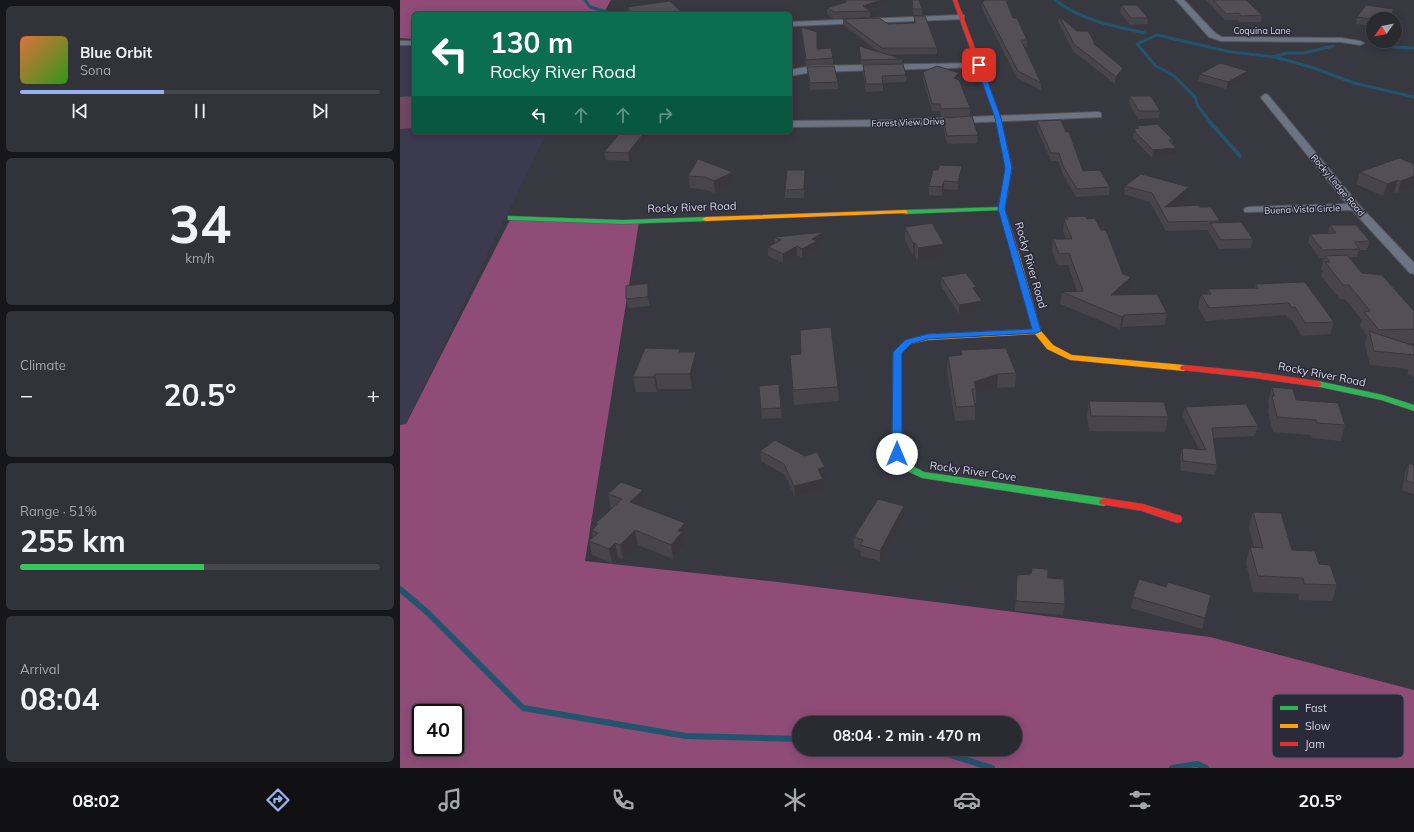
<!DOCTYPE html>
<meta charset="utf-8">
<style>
:root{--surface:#2a2a31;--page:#323239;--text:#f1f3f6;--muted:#a5a7ab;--line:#46464d;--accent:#95b2f1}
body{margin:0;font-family:Mulish,sans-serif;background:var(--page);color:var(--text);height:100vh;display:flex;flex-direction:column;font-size:15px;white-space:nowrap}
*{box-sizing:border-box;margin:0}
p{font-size:13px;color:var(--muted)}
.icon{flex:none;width:22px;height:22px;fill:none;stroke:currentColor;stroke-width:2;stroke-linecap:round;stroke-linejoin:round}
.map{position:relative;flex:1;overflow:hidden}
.sheet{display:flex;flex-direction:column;gap:6px;padding:6px;background:#17171b;width:400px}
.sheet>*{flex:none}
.banner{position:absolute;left:12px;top:12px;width:380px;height:122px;border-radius:6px;box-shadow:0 2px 10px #0003,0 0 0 1px var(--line);background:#0b6e4f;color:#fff;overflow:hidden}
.needle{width:26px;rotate:237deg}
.tools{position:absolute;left:966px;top:12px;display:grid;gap:8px}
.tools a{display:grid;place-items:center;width:36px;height:36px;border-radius:50%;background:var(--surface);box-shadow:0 2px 10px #0003,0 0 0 1px var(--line);font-size:20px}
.speed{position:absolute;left:12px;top:704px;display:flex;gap:8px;font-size:20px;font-weight:700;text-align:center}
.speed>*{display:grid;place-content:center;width:52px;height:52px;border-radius:50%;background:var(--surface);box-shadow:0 2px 10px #0003,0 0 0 1px var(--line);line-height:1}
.speed .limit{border:2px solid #111;border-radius:6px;background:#fff;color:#111}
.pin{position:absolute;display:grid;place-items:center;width:34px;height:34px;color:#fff;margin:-17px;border-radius:8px;box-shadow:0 2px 6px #0006}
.me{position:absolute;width:44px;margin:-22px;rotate:0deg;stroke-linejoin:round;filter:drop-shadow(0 0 3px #0008)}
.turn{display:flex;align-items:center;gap:14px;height:84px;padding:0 12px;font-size:18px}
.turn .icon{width:52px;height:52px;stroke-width:2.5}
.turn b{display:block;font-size:28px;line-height:34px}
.lanes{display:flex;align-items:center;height:38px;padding:0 12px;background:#0003;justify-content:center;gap:20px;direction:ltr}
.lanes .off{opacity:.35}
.big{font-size:30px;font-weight:700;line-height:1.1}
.sheet .card{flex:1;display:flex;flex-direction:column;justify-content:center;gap:6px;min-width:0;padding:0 14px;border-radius:6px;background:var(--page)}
.sheet .dial{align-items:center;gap:0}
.dial b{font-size:52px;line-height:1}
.song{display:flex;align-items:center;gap:12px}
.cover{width:48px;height:48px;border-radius:6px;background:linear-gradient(135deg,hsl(20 70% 55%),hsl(110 70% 35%))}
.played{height:4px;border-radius:2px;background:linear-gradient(90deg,var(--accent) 40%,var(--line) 40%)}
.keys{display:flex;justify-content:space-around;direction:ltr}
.heat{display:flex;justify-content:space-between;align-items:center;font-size:22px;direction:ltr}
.charge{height:6px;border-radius:3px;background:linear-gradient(90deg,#34c759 51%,var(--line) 0)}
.trip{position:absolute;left:392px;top:716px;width:230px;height:40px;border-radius:20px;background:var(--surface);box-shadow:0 2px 10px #0003,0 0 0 1px var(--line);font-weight:700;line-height:40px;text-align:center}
.tab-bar{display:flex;height:64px;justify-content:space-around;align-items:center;background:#111114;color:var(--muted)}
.tab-bar .icon{width:28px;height:28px}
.tab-bar .active{color:var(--accent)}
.tab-bar b{font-size:18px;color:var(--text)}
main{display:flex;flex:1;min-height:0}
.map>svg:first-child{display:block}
.built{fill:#3b3a4e}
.green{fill:#704861}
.forest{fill:#8e4c77;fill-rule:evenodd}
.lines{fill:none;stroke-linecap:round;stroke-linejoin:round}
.stream-far2{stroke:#22546d;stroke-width:3}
.stream-far1{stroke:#22546d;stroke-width:4}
.stream{stroke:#22546d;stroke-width:6}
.street-casing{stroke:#55555d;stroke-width:2}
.fast-casing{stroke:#55555d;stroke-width:1}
.slow-casing{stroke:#55555d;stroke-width:1}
.jam-casing{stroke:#55555d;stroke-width:1}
.street{fill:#6c7484;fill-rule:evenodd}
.fast{fill:#30b455;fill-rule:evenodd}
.slow{fill:#ff9f0a;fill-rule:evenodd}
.jam{fill:#e5322d;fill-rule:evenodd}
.wall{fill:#47444b}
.shaded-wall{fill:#39373d}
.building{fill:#524f57;stroke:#39373d}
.route{fill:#1a73e8;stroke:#114b97}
.labels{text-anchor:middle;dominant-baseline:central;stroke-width:3;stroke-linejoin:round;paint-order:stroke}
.far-street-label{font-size:9px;fill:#d5d4df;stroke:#2b2a3a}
.street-label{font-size:11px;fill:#d5d4df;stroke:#2b2a3a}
.key{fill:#2b2a3a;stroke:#5e5d6c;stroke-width:1}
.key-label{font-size:11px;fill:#d5d4df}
</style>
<main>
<section class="sheet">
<div class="card">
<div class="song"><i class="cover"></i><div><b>Blue Orbit</b><p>Sona</p></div></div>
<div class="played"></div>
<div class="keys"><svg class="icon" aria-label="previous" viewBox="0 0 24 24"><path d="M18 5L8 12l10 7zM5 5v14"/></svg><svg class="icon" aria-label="pause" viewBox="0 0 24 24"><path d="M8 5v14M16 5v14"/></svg><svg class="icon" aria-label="next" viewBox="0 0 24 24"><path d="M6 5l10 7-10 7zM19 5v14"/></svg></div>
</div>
<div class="card dial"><b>34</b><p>km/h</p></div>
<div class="card"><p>Climate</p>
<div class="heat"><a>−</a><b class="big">20.5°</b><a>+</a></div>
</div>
<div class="card"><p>Range · 51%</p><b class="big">255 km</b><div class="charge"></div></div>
<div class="card"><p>Arrival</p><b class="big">08:04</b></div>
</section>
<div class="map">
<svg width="1014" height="768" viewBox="0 0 1014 768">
<rect width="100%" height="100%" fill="#383841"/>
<path class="built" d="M0 45 14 47V132H147L5 425H0Z"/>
<path class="green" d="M14 96V128L0 129V97Z"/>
<path class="forest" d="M0 0H211L203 14H14V39L0 38Z
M111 218 239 222 185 561 378 582 810 637 1014 690V768H0V425L6 424ZM21 713H55V747H21ZM399 723H615V749H399Z"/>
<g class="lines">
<path class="stream-far2" d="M185 0 190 7 213 14
M655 0C681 20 713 26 745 33
M993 47 1014 48
M873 57 887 53H904L933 46
M811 123 798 106 795 97 774 76 756 66 737 44 757 35 831 52 875 57 914 68 954 83 1014 97"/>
<path class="stream-far1" d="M810 122 840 156"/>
<path class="stream" d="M0 589 28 613 123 708 286 736 399 739
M531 749 592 768
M772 768 797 764 806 768"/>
<g class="street-casing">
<path id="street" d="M776 0H784L815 33 822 37 941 38 960 41 964 43 960 45 941 42 821 41 809 37Z
M561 15H564V19L390 26V22Z
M0 41H14V45H0Z
M579 63 583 65 582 67 412 72 390 76V70L412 66Z
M865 94 868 95 959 205 1014 263V274L1010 273 952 210 845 212 844 210 845 208 849 207 947 204 862 99 861 97Z
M698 112 701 113V117L493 126 390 127V121L493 120Z"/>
</g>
<g class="fast-casing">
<path id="fast" d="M602 207 604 208V210L505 214 501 212 505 210Z
M108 216 223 220 306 217 310 219 306 221 223 224 111 220H108Z
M497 372 501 375 502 454 511 465 524 472 704 498 708 500 709 502 708 504 704 506 522 478 503 469 492 454 493 375Z
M918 381 983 395 1014 405V411L981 400 915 386 914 384Z"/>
</g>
<g class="slow-casing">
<path id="slow" d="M505 210 507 211V213L306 221 302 219 306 217Z
M611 248H614L618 250 641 331 653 345 672 355 784 365 788 368 784 371 670 360 647 349 635 334 528 340 511 344 501 354V375L500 377H494L493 375V353L505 340 528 334 632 329 610 250Z"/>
</g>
<g class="jam-casing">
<path id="jam" d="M553 0H557L601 118 612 168 605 209 618 250 614 252 610 250 599 209 606 168 595 118Z
M784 365 855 372 918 381 922 384 918 387 855 378 781 370 780 368 781 366Z
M704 498 743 504 781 516 782 519 781 522 777 523 742 511 700 504 699 502 700 500Z"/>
</g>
<use href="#street" class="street"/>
<use href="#fast" class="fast"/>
<use href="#slow" class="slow"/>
<use href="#jam" class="jam"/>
</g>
<path class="wall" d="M446 0H486V5L469 11H470V17L434 19 427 14V8L446 2Z
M512 0H519L522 9V15H513Z
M806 0H846L862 15 861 22H840L838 20H825Z
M582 2 613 18 627 40V47H625L641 83V90L617 78 582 9Z
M721 5 748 18 747 24 730 25 720 12Z
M227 7 283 14H229L228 13Z
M514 16 537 48V54L487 55 502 59V63L461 64 459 46 479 52 443 25V19L488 24 514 23Z
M659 16 677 31 695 43V45L722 75 715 84 673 51 658 22Z
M993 16 973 19V26L956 24 957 17Z
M401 27 418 49 433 58V64L406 66Z
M463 65 506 75V82L483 83V91L466 92 463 72Z
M407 67 438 82V89L410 90 408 74Z
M848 71 847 78 826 89 798 81 800 74Z
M523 72 559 73V80L570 108V116L541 117 540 111H532L523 79Z
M730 96 760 111 759 118 738 119 729 104Z
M543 118 578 135 577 143 547 144 543 125Z
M637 121 683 171 710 187 709 195 676 197 663 174 658 161H651L637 129Z
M737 126 773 140 772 143 775 155 752 158 733 138 734 129H736Z
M244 142 229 161 206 160 204 152Z
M298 159 334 185 315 193 306 190 290 188 288 176Z
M1014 164V187L998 193 994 192 983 196 956 184 960 172Z
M562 174 558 190 544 189 542 196 529 195V186Z
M406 178 404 198H385V190Z
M725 186 788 196 775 206 800 207 820 221 819 222 853 239 851 248 819 249 808 231 809 230 766 231 750 202 724 194Z
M666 217 730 289 723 295 767 313 765 325 722 327 720 329 660 304 662 292 677 291 668 265H657L652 251 653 239H666L663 231 664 220 666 219Z
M930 225 970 241 967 250H959L957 257H949L962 273 1014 311V343H1005L1014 346V377L1007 374 1009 369 970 365 965 345 967 336 960 326 962 320 945 299H940L921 276 923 271 921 269 924 258H920L908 242 910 234 928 233Z
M505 227 544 257 518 262 515 256H513L505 240Z
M424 232V241L417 245V250L402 258 397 255 383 263 368 256V247L375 243 374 237Z
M541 277 575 292 581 310 559 314 541 286Z
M856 284 934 322 930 334 902 336 892 320H889L886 315 806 321 798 307 801 294H807L808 289 855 288Z
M250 293V306L228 308 226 299Z
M280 349V352H296L298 366 292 389H258L257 392H236L233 377Z
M561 350 616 373 615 387 597 388 576 395V403H575V420L555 421 547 370 548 356 561 355Z
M390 355 438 387 439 401 394 405Z
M379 384 382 418 362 419 361 409Z
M872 387 945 425 941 441 912 438 911 435 873 432 868 411 869 406 868 402Z
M689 401 768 417 765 432 689 431 687 416Z
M785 407 858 426 855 436 813 438 817 465 815 475 781 471 780 458 782 448 799 449 783 417Z
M360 451 426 478H422L424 490 395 497 385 475 361 461Z
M1009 463 1014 465V494L1002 491 1005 473Z
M243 490 245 504 242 507 285 523 287 538 284 541 285 547 273 559 238 545 223 559 218 557 212 563 192 555 189 541 193 537 192 530 196 525V523L212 508H211L208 494Z
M853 512 892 550 919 564 937 585 932 601 899 600 898 594 853 592 846 563 850 547H854L849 528Z
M504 517 480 561 461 556 460 550 454 548V537Z
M617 575 648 578 665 604 663 615 615 611 616 586Z
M766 587 811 595 802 629 731 608 733 597Z"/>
<path class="shaded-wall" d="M482 0H486V5L467 11 463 6Z
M994 9 993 16 991 19H988Z
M723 68 722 75 715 84 716 77Z
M848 71 847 78 826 89 828 82Z
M559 73V81L554 78Z
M243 134 244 142 229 161 228 153Z
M776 148 775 155 752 158 753 150Z
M562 166V174L558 190V182Z
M405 170 406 178 404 198V189Z
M333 172 334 185 315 193 314 181Z
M1014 176V187L998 193 1001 181Z
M998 180 994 192 983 196 987 184Z
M544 181V189L542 196V187Z
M789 187 788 196 764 215 765 207Z
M424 232V241L417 245V250L402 258V249L412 239Z
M513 243H515V256H513Z
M544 244V257L518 262V248Z
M397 246V255L383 263V254Z
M731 277 730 289 710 307 711 295Z
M248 283 250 293V306L248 297Z
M582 301 581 310 559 314V305Z
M724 315 722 327 720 329 722 317Z
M296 352 298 366 292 389 290 374Z
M255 374 258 389 257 392 254 377Z
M598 374 597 388 576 395V389L574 382Z
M425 467 426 478 418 480V469Z
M423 479 424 490 395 497 394 486Z
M243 490 245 504 233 516 230 502Z
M504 506V517L480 561V551Z
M285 523 287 538 284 541 285 547 273 559 271 545 278 531Z
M235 530 238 545 223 559 220 545Z
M215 543 218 557 212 563 209 549Z"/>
<path class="building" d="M446 0H482L463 6 470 11 434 12 427 8 446 2Z
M512 0H519L522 9H513Z
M586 0H606L613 18H617L627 40H621L641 83 618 71 582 2Z
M813 0H846L862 15 841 16 839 13 826 14Z
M270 1 283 14H234L227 7Z
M721 5H737L748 18H731Z
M966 5 994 9 988 19H973L957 17Z
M514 16H525L537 48H482L443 19 479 18 488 24 515 23Z
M659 16 677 31H688L695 43H693L723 68 716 77 674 44Z
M401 27 417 32V49L431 48 433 58 406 60Z
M459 46 502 59 461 60Z
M820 63 848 71 828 82 800 74Z
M503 64 506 75 482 76 483 84H466L463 65Z
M434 66 438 82 410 83 407 67Z
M537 66 559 73 554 78 559 80 570 108 541 109 540 104H532L523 72Z
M730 96H751L760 111H739Z
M572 116 578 135 547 136 543 118Z
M661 120 666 132H669L683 171 700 170 710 187 677 189 663 166 659 153H651L637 121Z
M757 124 773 140H769L776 148 753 150 734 131H736L734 129 739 128 737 126Z
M220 133 243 134 228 153 204 152Z
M999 158 1014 164V176L1001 181 998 180 987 184 960 172Z
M298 159 333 172 314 181 305 177 288 176Z
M540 165 562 166 558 182 544 181 542 187 529 186 533 170H538Z
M387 170H405L404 189 385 190Z
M741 174 789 187 765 207 799 205 800 207H811L820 221 768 222 752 193 725 186Z
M685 216 687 219 695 218 701 230H706L723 274 731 277 711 295 757 294 767 313 724 315 722 317 662 292 683 291 669 253 659 254 653 239H672L664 220 668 219 666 217Z
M841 222 853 239 821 240 810 223Z
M532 223 544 244 518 248 515 243H513L505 227Z
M930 225H956L970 241 954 242 960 249 922 250 910 234 936 233Z
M424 232 412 239 417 241 402 249 397 246 383 254 368 247 381 240 374 237Z
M947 255 962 273 982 275 1014 311V329L979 330 964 312 970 311 949 285H943L925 262H930L925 256Z
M566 273 576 287 573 288 582 301 559 305 541 277Z
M905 282 934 322 905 323 895 307 892 308 889 303 809 308 801 294H811L808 289 858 288 856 284Z
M248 283V297L226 299V286Z
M431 327 438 387 393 390 390 355 401 354 400 330Z
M969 331 1014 346V355L974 351Z
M245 348 280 349 279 352H296L290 374H255L254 377H233Z
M606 348 616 373 598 374 574 382 576 389H572L575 406 556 407 548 356 562 355 561 350Z
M379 384 381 408 361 409 359 386Z
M872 387 893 389 896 400 938 403 945 425 917 423 916 420 877 417 872 396H874Z
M689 401 764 402 768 417 691 416Z
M846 404 858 426 812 428 817 465 783 461 782 448 806 450 785 407Z
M375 440 405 456 417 452 425 467 418 469 423 479 394 486 384 464 360 451Z
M1009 463 1014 465V483L1006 481Z
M221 482 243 490 230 502 285 523 278 531 282 532 271 545 235 530 220 545 215 543 209 549 189 541 198 533 192 530 198 524 196 523 222 499 208 494Z
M478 499 504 506 480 551 460 545 463 540 454 537Z
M853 512 881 513 892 550 915 551 919 564 930 565 937 585 904 584 903 578 858 576 850 547 863 548Z
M632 568 648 569V578L664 579 665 604 616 601 617 575 631 574Z
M739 579 766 587 768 582 811 595 805 618 733 597Z"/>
<path class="route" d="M579 63 582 65 601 118 612 168 605 209 641 331 637 333 528 339 511 344 502 353V454L497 457 492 454 493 352 505 340 528 334 632 329 598 209 605 168 595 118 576 65Z"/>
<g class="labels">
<g class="far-street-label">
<text x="862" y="30">Coquina Lane</text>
<text transform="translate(508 122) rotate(-2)">Forest View Drive</text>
<text transform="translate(938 185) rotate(50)">Rocky Ledge Road</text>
<text transform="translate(902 209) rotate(-2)">Buena Vista Circle</text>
</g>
<g class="street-label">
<text transform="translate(292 207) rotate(-2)">Rocky River Road</text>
<text transform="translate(631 265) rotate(74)">Rocky River Road</text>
<text transform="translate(922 374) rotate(11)">Rocky River Road</text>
<text transform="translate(573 471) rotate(8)">Rocky River Cove</text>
</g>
</g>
<rect x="872" y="694" width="132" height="64" rx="6" class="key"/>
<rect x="880" y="706" width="18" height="4" fill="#30b455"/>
<rect x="880" y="724" width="18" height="4" fill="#ff9f0a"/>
<rect x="880" y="742" width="18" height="4" fill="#e5322d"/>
<g class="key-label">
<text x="905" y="712">Fast</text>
<text x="905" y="730">Slow</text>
<text x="905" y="748">Jam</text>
</g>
</svg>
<div class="tools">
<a><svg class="needle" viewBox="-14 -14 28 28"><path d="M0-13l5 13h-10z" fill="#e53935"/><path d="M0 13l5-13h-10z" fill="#a5a7ab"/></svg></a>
</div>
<div class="speed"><div class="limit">40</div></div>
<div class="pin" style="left:579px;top:65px;background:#d93025"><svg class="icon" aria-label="arrive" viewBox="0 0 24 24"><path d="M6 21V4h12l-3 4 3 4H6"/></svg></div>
<svg class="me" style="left:497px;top:454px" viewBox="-20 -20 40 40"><circle r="19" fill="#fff"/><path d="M0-13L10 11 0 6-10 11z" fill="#1a73e8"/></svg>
<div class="trip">08:04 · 2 min · 470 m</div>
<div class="banner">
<div class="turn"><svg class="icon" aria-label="left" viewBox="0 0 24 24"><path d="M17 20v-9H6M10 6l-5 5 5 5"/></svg><div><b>130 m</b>Rocky River Road</div></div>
<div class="lanes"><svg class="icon" aria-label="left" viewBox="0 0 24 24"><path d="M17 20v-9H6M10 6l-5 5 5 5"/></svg><svg class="icon off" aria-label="ahead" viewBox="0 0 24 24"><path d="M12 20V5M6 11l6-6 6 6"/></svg><svg class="icon off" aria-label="ahead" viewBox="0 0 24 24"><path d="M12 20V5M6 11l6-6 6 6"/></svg><svg class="icon off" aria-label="right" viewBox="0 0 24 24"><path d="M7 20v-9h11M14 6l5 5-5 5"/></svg></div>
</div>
</div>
</main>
<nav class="tab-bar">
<b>08:02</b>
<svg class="icon active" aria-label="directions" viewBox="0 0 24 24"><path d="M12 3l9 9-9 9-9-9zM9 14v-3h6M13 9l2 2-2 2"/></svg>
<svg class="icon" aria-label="music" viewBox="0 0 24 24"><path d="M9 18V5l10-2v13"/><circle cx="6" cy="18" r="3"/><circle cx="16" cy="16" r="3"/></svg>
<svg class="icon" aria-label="phone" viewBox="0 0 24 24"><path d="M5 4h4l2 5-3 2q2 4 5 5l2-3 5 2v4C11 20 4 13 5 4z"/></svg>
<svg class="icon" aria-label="climate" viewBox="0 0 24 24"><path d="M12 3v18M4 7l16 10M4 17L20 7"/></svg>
<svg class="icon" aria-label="car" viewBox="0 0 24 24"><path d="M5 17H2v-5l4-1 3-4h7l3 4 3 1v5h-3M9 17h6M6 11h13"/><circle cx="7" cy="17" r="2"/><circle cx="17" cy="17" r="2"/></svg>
<svg class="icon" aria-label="filters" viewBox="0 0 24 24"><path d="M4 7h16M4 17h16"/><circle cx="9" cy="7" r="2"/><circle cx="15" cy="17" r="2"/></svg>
<b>20.5°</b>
</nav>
